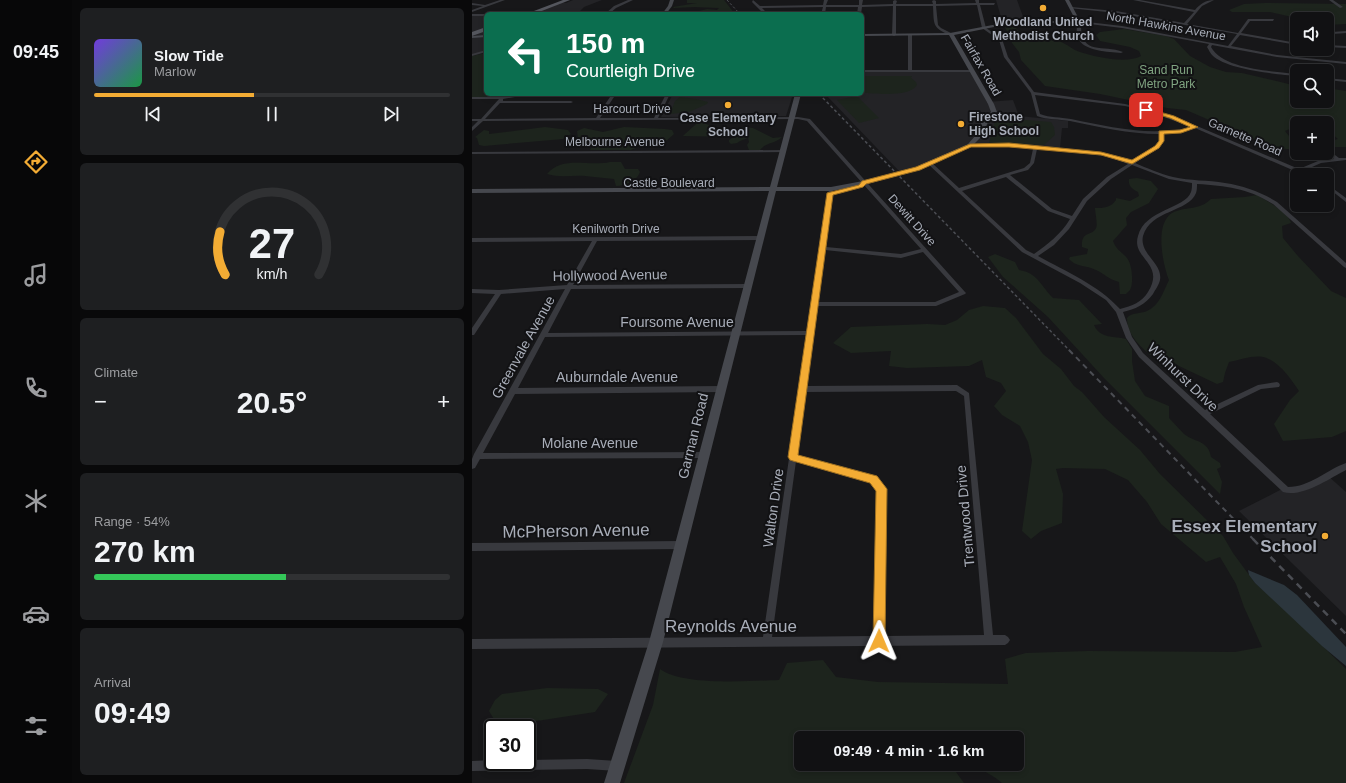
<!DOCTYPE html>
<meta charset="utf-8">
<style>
:root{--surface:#111113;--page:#1e1f21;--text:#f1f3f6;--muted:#9c9da0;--line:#303133;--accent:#f3ac34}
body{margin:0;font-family:Helvetica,sans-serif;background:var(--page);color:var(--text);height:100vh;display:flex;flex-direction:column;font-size:15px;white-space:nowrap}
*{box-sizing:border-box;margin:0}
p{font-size:13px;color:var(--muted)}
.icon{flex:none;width:22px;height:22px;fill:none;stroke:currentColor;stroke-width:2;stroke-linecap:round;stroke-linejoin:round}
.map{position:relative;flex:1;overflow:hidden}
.sheet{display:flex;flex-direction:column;gap:8px;padding:8px;background:#09090a;width:400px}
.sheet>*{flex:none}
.hud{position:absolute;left:12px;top:12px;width:380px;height:84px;border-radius:6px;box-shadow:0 2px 6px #0003,0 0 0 1px var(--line);background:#0b6e4f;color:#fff;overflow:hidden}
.tools{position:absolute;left:818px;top:12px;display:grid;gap:8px}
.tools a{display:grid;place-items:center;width:44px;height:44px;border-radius:6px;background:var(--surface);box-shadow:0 2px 6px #0003,0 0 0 1px var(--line);font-size:20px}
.speed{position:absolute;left:12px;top:719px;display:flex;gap:8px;font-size:20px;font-weight:700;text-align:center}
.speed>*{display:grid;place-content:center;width:52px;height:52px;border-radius:50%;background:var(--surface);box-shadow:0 2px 6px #0003,0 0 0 1px var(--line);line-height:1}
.speed .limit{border:2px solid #111;border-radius:6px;background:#fff;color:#111}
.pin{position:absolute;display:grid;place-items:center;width:34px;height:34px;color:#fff;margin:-17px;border-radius:8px;box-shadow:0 2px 6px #0006}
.me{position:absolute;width:44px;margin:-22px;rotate:1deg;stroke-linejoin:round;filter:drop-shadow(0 0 3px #0008)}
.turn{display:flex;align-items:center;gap:14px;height:84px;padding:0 16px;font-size:18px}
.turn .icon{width:52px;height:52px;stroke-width:2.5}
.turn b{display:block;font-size:28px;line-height:34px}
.big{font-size:30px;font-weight:700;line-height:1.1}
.sheet .card{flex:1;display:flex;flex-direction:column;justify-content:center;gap:6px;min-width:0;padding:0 14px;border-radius:6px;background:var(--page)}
.sheet .dial{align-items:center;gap:0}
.dial svg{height:104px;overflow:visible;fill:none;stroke:var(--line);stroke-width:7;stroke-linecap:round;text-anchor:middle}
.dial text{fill:var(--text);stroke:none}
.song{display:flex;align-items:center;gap:12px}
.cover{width:48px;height:48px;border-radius:6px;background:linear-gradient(135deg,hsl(260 70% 55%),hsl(140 70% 35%))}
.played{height:4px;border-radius:2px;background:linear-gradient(90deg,var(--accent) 45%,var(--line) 45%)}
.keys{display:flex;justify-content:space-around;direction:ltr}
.heat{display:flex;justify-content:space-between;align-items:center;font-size:22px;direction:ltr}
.charge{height:6px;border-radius:3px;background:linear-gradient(90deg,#34c759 54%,var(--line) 0)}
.trip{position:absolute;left:322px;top:731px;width:230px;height:40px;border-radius:6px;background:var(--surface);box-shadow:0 2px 6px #0003,0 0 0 1px var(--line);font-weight:700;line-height:40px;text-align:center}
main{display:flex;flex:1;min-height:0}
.dock{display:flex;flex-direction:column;width:72px;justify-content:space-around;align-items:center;background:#070708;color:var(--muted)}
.dock .icon{width:28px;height:28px}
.dock .selected{color:var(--accent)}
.dock b{font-size:18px;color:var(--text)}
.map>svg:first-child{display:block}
.built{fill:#232326}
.green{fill:#1d241d;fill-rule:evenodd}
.water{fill:#2c363d}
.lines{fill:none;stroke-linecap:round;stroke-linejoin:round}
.street{fill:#38393e;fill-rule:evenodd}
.secondary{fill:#46484e;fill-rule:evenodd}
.primary{fill:#54565d;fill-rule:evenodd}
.rail-far3{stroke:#4b4d53;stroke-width:1;stroke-dasharray:2.5 2;stroke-linecap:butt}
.rail-far2{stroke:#4b4d53;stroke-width:1.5;stroke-dasharray:3 2.5;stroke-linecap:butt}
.rail-far1{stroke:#4b4d53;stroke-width:2;stroke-dasharray:5.5 4.5;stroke-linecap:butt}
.rail{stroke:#4b4d53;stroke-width:2.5;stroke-dasharray:7 5.5;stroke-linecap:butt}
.route{fill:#f3ac34;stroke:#9e7022}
.poi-dot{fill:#f3ac34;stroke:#121214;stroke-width:1.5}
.labels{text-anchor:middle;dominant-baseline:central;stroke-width:4;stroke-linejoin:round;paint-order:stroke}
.far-poi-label{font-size:12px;font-weight:bold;fill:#a9aeb9;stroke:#121214}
.far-street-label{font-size:12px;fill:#a9aeb9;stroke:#121214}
.far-park-label{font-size:12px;fill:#80a481;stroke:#121214}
.street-label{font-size:14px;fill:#a9aeb9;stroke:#121214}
.near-poi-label{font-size:17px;font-weight:bold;fill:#a9aeb9;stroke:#121214;text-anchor:end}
.near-street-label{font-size:17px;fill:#a9aeb9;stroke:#121214}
</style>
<main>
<nav class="dock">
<b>09:45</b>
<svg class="icon selected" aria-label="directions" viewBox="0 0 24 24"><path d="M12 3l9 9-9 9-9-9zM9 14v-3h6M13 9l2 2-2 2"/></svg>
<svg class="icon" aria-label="music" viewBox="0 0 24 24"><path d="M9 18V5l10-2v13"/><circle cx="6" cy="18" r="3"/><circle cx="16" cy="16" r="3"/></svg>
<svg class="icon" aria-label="phone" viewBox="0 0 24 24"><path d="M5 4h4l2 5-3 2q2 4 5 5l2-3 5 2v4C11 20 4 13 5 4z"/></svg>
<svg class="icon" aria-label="climate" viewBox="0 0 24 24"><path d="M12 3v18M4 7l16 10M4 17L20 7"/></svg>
<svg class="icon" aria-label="car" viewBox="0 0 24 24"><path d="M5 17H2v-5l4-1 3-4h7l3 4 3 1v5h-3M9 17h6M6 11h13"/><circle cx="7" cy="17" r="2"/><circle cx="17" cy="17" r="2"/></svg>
<svg class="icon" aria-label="filters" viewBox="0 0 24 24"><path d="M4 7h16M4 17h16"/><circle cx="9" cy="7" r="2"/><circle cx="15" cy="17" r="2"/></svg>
</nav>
<section class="sheet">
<div class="card">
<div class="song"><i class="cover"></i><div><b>Slow Tide</b><p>Marlow</p></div></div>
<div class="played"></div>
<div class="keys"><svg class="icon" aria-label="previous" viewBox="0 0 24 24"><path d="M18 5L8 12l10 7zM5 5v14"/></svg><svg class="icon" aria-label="pause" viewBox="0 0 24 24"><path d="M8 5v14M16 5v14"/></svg><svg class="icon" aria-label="next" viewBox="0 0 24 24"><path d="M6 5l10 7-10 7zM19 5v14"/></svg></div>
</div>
<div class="card dial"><svg viewBox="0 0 100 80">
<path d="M14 69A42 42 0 1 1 86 69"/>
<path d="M14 69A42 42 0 0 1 10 36" stroke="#f3ac34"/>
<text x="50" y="56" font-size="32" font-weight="700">27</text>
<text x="50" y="72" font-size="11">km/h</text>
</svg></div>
<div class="card"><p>Climate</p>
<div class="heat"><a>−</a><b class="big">20.5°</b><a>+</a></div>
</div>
<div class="card"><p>Range · 54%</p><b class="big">270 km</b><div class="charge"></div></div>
<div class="card"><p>Arrival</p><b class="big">09:49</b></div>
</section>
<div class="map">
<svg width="874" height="783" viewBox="0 0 874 783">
<rect width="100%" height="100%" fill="#171719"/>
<path class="built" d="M101 0H130L112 7 105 14H57L90 2 94 3Z
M524 0H545L553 22 531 24Z
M0 15H14V51L0 55Z
M390 72H499L515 102 541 100 547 116 596 121V128H590L588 148 537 144H496L451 165 427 171 353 94H390Z
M201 94H321L314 116 189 117Z
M855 475 874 492V616L767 511 812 488 820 491Z"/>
<path class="green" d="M215 0H252L263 14H215L235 9 245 10 247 8 222 7 202 8 201 7 225 3H215Z
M793 3 874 4V24L855 25V19H825V24L820 17 798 12H760L757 10 772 4Z
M541 25C559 46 567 37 589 42 595 44 601 50 608 52 623 57 655 64 669 56L667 51 658 47 628 41 624 35 628 32 652 29 694 36 702 39 718 56 738 67 754 72 770 73 825 86V101H855V88L874 91V147H855V142L866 139 855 130V123H825V126L813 131 820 140 825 141V150L805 148 793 144 714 110 695 108 628 94 573 86 549 60 547 52 540 43 533 27Z
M14 53V94H55L37 97H0V56Z
M390 76H440L439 78 444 82 445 85C437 98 404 93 390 93Z
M385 96 407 118 387 123 365 100Z
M208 97 224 99 236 102 235 104 217 112 198 114 203 101Z
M527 118 579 122 582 127 583 135 572 145 517 143 523 120Z
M230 120 233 121 234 124 250 130 273 127 281 128 301 138 310 137C303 144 294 142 288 150H277L275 145 277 142 276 138 268 141 265 143 259 144 257 142V140L262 137 211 136C214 133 227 121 230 120Z
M73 127 96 130 99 134 91 139 12 146 7 145 5 138 3 137 12 130 17 131V134Z
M152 127 193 129 200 130 202 134 193 142C181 142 167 138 156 144L157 146 166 147 159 150H118L119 148 132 146 131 142 110 138 106 139 105 131 112 128 131 132Z
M138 162H149L153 169H166L168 172C165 181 153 186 144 186L142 179C132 178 122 177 113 176 100 175 88 178 75 174 91 155 116 167 138 162Z
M665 178 679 181 686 189 677 203 659 212 654 218 655 225 641 241C645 251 649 251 655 258 660 264 662 283 658 290 657 291 655 293 654 294H648L647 282C636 279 633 274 624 270 614 265 604 267 597 259L598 257 615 254 616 249 610 247C609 230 620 237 624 228 626 225 623 212 623 208 632 208 638 208 644 200V198L658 201 667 196 666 192C660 189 656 186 657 179Z
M785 195C795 201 817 213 819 223L810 226 811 238 825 255 859 291 874 298V431L860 437 811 441 802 424 818 400 827 391C819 379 806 360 791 357 781 355 768 360 757 362L753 373 751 382 745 384 707 366 694 357 683 359C670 348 655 336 655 318 660 312 668 314 675 311 688 305 691 292 697 280 691 265 682 224 700 213 713 206 727 211 739 199L773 197Z
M523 254 543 262 547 270C566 273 568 285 581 298L607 300 630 324 622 325C628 339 643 336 654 339L660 349V361L663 381 673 396 697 406V418C702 423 707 429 712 434 724 443 736 440 739 457L748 463 749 467 745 469 750 482 748 494 632 378 576 317 531 277 516 257Z
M511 306 533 308 544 318 571 354 589 369 602 386 610 392 632 417 668 450 688 474 751 536 761 553 783 583 818 614 874 669V783H530C520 774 498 762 484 766V772L492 783H152L181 705 188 669C211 686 277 681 307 680L315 663 351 660 364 677 406 682 536 684 533 659 554 653 616 651 763 652 790 647 772 607 764 584 748 557 734 562 689 524 675 502 656 480 633 469 591 468 584 469 591 494 590 523 569 531 559 539 550 531 560 460 556 442 548 426 530 415 522 406 534 391 529 383 514 377 510 360 497 366 435 368 417 366 419 351 379 353 361 343 379 327 455 324 473 325 485 320 497 310ZM329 738H545V764H329Z
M75 688 126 689 136 694 123 712 39 725 23 721 17 711 23 700 30 694Z"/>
<path class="water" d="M776 570 812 585 825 595 874 647V666L850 646 783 583 777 575Z"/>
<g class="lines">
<path class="street" d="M28 0H33L0 12V10L11 6 0 5V3L13 5Z
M156 0H161L144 8 137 14H133L142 6Z
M281 0 288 6 351 5 352 0H356L354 5H387V0H391L390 5 421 4V1L423 0 425 1 424 4H461L460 1 462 0 464 1V4L504 3 503 0H507V3H523L522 5H508L514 28 530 39 536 57 562 92 653 104 683 111 713 121 827 169 846 161 862 159 855 152V149L867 158H874V160L849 163 831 171 838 175H832L723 128 709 132 691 134V141L687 148 663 163C675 168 688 174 701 177 718 181 736 180 753 183 772 186 789 192 805 202L874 263V268L872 267 801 204C775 188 755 186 725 184 725 187 725 190 724 193 717 212 678 210 671 236 667 254 691 263 688 280 687 285 683 290 681 294 673 305 663 309 651 312L660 337 671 353 733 410 786 385 805 382 807 383 808 385 807 387 789 389 738 414 816 487C838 487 854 470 874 463V470C858 478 830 498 811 492L667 357 654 338 644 312 634 300 608 283 550 252 456 164 460 163 487 188 552 168 558 163 561 149 537 146H498L496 145V144H537L636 154 659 162 683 146 687 141V134C657 134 627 127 598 121 587 119 575 120 565 116L559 93 532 57 527 40 510 28 505 5 464 6 466 25 469 28 479 33 478 35C460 28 462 24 461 6H424V35L422 36 420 35 421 6 390 7 389 14H385L386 7H354L353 14H349L351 7 290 8 296 14H292L280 2ZM563 95 653 106 681 113 719 127C679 137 638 127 599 119 588 117 578 118 568 114ZM565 149 635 156 656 164 635 177 611 199 600 216 580 209 538 175 556 170 562 163ZM660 165 697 179 720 183C720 186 720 189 719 192 713 209 673 209 666 236 659 259 694 263 676 292 670 302 660 306 648 309 626 285 595 272 566 256L582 245 597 229 615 201 639 179ZM534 177 576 211 598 219C589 234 576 244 562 254L554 250 490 191Z
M661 0H668L723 10C728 4 734 0 742 0L730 6 715 24 766 33 776 19H802L801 21H778L769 33 825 43V45L768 35 759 46 805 55 874 62V64L805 57 740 45 739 47C752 70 801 71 825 74V76C804 74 755 70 740 55 738 53 737 50 735 47L737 44 650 28 609 23C608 57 631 44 651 52L649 53C637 52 611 51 606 38 604 33 605 27 605 22L607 21 650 26 756 46 765 34 644 13 597 8 599 7 644 11 712 23 722 12Z
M857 0H861L871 7 868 8Z
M0 14H14V16H0Z
M874 31V33L861 34 855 36V34L860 32Z
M438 34 440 35V70H500L502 71 500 72H390V70H436V35Z
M855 45 874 46V48L855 47Z
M14 50V52L0 56V54Z
M855 78 874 80V82L855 80Z
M50 94H60L31 99V101H99L101 102 99 103H28L13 119 124 118 140 94H144L128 118H182L194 94H198L186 118 326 117 338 119 493 292 494 293 493 294 464 306H346L335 386 485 385 497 393 521 635H533L536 637 538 640 536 643 533 645 0 649V639L291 637 335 335 73 337 46 388 249 386 252 389 249 392 43 394 11 453 231 452 234 453 235 455 234 457 231 458 8 459 3 468 0 469V459L2 454 93 289 29 294 2 335H0V328L23 294 0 293V289L27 290 95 285 120 241 0 242V238L288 236 291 238 288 240 125 241 101 285 276 284 279 286 276 288 99 289 76 333 336 331 357 189 359 188 361 189 354 247 429 254 449 249 335 121 326 119 11 121 0 131V127L6 121H0V119H9L27 99H0V97H31ZM353 250 429 258 451 252 487 292 463 302H346ZM484 391 492 396 512 635 412 636 413 489 404 477 325 455 334 392ZM324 461 398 482 405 490 402 636 300 637Z
M311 150 313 151V152L0 154V152Z
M855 184 874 198V202L855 187Z
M208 541 211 542 212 545 211 548 208 549 0 551V543Z
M115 759 145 761 149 762 150 766 149 770 145 771 115 769 0 771V761L21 760V762H55V760Z"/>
<path class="secondary" d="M198 0H202L200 6 194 14H190L196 6Z
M593 0H597L609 23H542L482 35 522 104 525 112 516 122 509 137 500 146 448 169 392 185 359 191H304L191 642 148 783H132L177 642 297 191 0 193V189L298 187 323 94H329L305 187H359L391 181 444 167 496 144 504 135 510 121 519 112 516 104 477 35 390 36V34L478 33 542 21H604Z
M14 35V37L0 38V36Z"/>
<path class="primary" d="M91 0H98L62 14H54Z
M14 27V31L0 36V32Z"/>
<path class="rail-far3" d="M255 0 268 14"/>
<path class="rail-far2" d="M347 94 598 351"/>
<path class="rail-far1" d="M597 350 782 540"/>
<path class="rail" d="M781 539 874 634"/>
</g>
<path class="route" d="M674 108 702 116 726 127 709 133 692 134V141L687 148 660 164 629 155 537 147H499L448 170 394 184 391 187 361 195 326 455 405 476 415 489 413 641 411 645 407 647 402 645 401 641 404 491 398 483 321 461 318 460 316 457 355 193 387 185 390 181 444 167 498 144 537 143 629 152 660 160 683 146 687 141V131L708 130 718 127 698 118 672 111 671 110Z"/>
<g class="poi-dot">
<circle cx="571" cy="8" r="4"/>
<circle cx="256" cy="105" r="4"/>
<circle cx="489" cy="124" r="4"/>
<circle cx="853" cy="536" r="4"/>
</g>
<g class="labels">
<g class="far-poi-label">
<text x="571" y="22">Woodland United<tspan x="571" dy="14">Methodist Church</tspan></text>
<text x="497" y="117" text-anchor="start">Firestone<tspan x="497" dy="14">High School</tspan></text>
<text x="256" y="118">Case Elementary<tspan x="256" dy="14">School</tspan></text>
</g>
<g class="far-street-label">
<text transform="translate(694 26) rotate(10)">North Hawkins Avenue</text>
<text transform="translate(509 65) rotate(60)">Fairfax Road</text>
<text x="160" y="109">Harcourt Drive</text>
<text transform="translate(773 137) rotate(23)">Garnette Road</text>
<text x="143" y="142">Melbourne Avenue</text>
<text x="197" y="183">Castle Boulevard</text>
<text transform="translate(440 220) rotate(48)">Dewitt Drive</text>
<text x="144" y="229">Kenilworth Drive</text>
</g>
<g class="far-park-label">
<text x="694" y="70">Sand Run<tspan x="694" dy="14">Metro Park</tspan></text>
</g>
<g class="street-label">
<text transform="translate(138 275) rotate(-1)">Hollywood Avenue</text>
<text x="205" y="322">Foursome Avenue</text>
<text transform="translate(51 347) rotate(-61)">Greenvale Avenue</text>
<text x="145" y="377">Auburndale Avenue</text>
<text transform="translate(711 377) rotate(44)">Winhurst Drive</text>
<text transform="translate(221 436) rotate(-76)">Garman Road</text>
<text x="118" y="443">Molane Avenue</text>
<text transform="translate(301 508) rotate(-82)">Walton Drive</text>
<text transform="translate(493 516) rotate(-95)">Trentwood Drive</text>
</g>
<g class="near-poi-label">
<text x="845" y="526">Essex Elementary<tspan x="845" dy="20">School</tspan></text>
</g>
<g class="near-street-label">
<text transform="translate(104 531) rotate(-1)">McPherson Avenue</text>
<text x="259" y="626">Reynolds Avenue</text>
</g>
</g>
</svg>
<div class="tools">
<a><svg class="icon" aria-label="sound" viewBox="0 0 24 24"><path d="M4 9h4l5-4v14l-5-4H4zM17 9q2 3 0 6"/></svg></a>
<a><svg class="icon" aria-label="search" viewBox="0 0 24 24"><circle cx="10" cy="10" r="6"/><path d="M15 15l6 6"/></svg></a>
<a>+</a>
<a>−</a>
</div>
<div class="speed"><div class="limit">30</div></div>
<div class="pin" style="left:674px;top:110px;background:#d93025"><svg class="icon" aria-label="arrive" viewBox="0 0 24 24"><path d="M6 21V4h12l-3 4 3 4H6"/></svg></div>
<svg class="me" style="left:407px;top:641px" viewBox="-20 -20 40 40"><path d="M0-17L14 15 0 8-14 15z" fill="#f3ac34" stroke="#fff" stroke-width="4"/></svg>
<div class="trip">09:49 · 4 min · 1.6 km</div>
<div class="hud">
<div class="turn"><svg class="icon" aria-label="left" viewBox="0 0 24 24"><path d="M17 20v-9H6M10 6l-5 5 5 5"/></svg><div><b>150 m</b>Courtleigh Drive</div></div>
</div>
</div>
</main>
